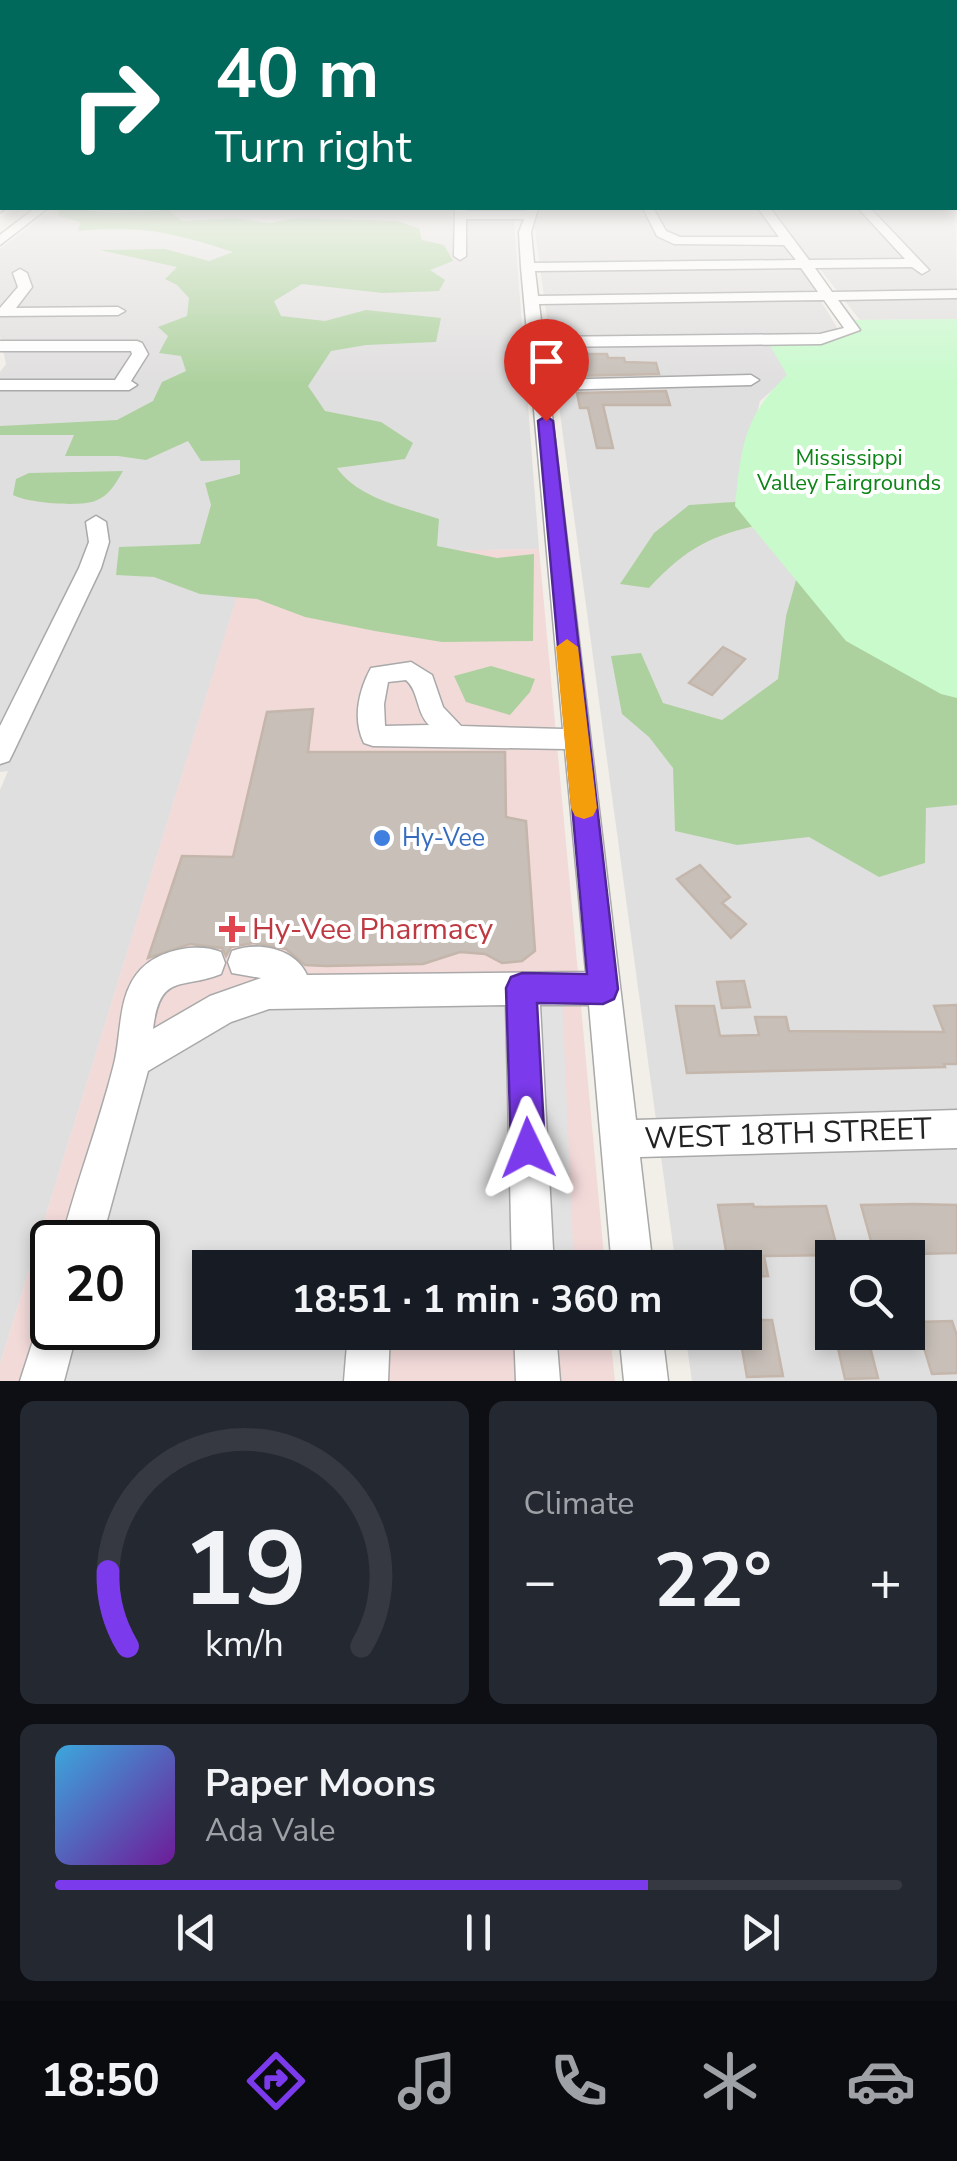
<!DOCTYPE html>
<meta charset="utf-8">
<style>
:root{--surface:#171b24;--page:#242831;--text:#f1f3f6;--muted:#9ea1a6;--line:#363941;--accent:#7c3aed}
body{margin:0;font-family:"Nunito Sans",sans-serif;background:var(--page);color:var(--text);height:100vh;display:flex;flex-direction:column;font-size:38px;white-space:nowrap}
*{box-sizing:border-box;margin:0}
p{font-size:32px;color:var(--muted)}
.icon{flex:none;width:55px;height:55px;fill:none;stroke:currentColor;stroke-width:2;stroke-linecap:round;stroke-linejoin:round}
.map{position:relative;height:1381px;overflow:hidden}
.drawer{display:flex;flex-direction:column;gap:20px;padding:20px;background:#0d0f14;flex:1}
.drawer>*{flex:none}
.top-card{position:absolute;left:0px;top:0px;width:958px;height:210px;box-shadow:0 5px 15px #0003;background:#00695c;color:#fff;overflow:hidden}
.buttons{position:absolute;left:815px;top:1240px;display:grid;gap:20px}
.buttons a{display:grid;place-items:center;width:110px;height:110px;border-radius:0px;background:var(--surface);box-shadow:0 5px 15px #0003;font-size:50px}
.speed{position:absolute;left:30px;top:1220px;display:flex;gap:20px;font-size:50px;font-weight:700;text-align:center}
.speed>*{display:grid;place-content:center;width:130px;height:130px;border-radius:50%;background:var(--surface);box-shadow:0 5px 15px #0003;line-height:1}
.speed .limit{border:5px solid #111;border-radius:15px;background:#fff;color:#111}
.pin{position:absolute;display:grid;place-items:center;width:85px;height:85px;color:#fff;margin:-102px -42px;border-radius:50% 50% 50% 0;rotate:-45deg;box-shadow:0 0 10px #0007}
.pin .icon{rotate:45deg}
.me{position:absolute;width:110px;margin:-55px;rotate:358deg;stroke-linejoin:round;filter:drop-shadow(0 0 8px #0008)}
.turn{display:flex;align-items:center;gap:35px;height:210px;padding:0 50px;font-size:45px}
.turn .icon{width:130px;height:130px;stroke-width:2.5}
.turn b{display:block;font-size:70px;line-height:85px}
.big{font-size:75px;font-weight:700;line-height:1.1}
.drawer .widget{flex:1;display:flex;flex-direction:column;justify-content:center;gap:15px;min-width:0;padding:0 35px;border-radius:15px;background:var(--page)}
.drawer .dial{align-items:center;gap:0}
.dial svg{height:260px;overflow:visible;fill:none;stroke:var(--line);stroke-width:7;stroke-linecap:round;text-anchor:middle}
.dial text{fill:var(--text);stroke:none}
.song{display:flex;align-items:center;gap:30px}
.cover{width:120px;height:120px;border-radius:15px;background:linear-gradient(135deg,hsl(200 70% 55%),hsl(280 70% 35%))}
.played{height:10px;border-radius:5px;background:linear-gradient(90deg,var(--accent) 70%,var(--line) 70%)}
.keys{display:flex;justify-content:space-around;direction:ltr}
.heat{display:flex;justify-content:space-between;align-items:center;font-size:55px;direction:ltr}
.drawer .tiles{flex:1;display:grid;gap:20px;grid-template-columns:1fr 1fr}
.widget:last-child{grid-column:span 2}
.trip{position:absolute;left:192px;top:1250px;width:570px;height:100px;border-radius:0px;background:var(--surface);box-shadow:0 5px 15px #0003;font-weight:700;line-height:100px;text-align:center}
.dock{display:flex;height:160px;justify-content:space-around;align-items:center;background:#090b0e;color:var(--muted)}
.dock .icon{width:70px;height:70px}
.dock .current{color:var(--accent)}
.dock b{font-size:45px;color:var(--text)}
.map>svg:first-child{display:block}
.residential{fill:#e0dfdf;fill-rule:evenodd}
.commercial{fill:#f2dad9;fill-rule:evenodd}
.forest{fill:#add19e}
.park{fill:#c8facc}
.parking{fill:#e2e2e2}
.building{fill:#c7bfb8;stroke:#c4b6ab;stroke-width:2.5}
.lines{fill:none;stroke-linecap:round;stroke-linejoin:round}
.minor-casing{stroke:#a9a9a9;stroke-width:3}
.minor{fill:#fff;fill-rule:evenodd}
.rail{stroke:#707070;stroke-width:2.5;stroke-dasharray:10 10;stroke-linecap:butt}
.route{fill:#7c3aed;stroke:#51269a;stroke-width:2.5}
.slow{fill:#f59e0b}
.shop-dot{fill:#3f7fe0;stroke:#fff;stroke-width:4}
.health-dot{fill:#e0444e;stroke:#fff;stroke-width:4}
.labels{text-anchor:middle;dominant-baseline:central;stroke-width:8;stroke-linejoin:round;paint-order:stroke}
.far-park-label{font-size:22px;fill:#0c8416;stroke:#fff}
.shop-label{font-size:25px;fill:#366cbe;stroke:#fff;text-anchor:start}
.near-health-label{font-size:30px;fill:#be3a42;stroke:#fff;text-anchor:start}
.near-street-label{font-size:30px;fill:#222;stroke:#fff}
</style>
<div class="map">
<svg width="957" height="1381" viewBox="0 0 957 1381">
<rect width="100%" height="100%" fill="#f2efe9"/>
<path class="residential" d="M955 191 957 319 860 320 813 260 797 261 839 331 760 401 735 506 787 565 957 698V1381H692L685 1333 745 1332V1268L676 1267 532 208H955ZM832 1258H908V1332H832Z
M54 208H513L539 549 250 555 0 1364V790L8 771 0 772V372L6 364 0 336V249Z"/>
<path class="commercial" d="M539 549 605 1267 210 1268V1332L610 1333 615 1381H0V1364L250 554ZM52 1242H138V1328H52Z"/>
<path class="forest" d="M58 208 115 213 169 210 182 221 234 218 270 223 296 218 397 221 419 228 422 240 444 245 453 261 430 270 445 280 439 291 383 293 302 284 274 301 281 316 325 321 366 310 441 318 436 342 366 345 331 351 308 386 325 411 381 422 413 443 405 459 337 468C359 499 404 507 439 519L437 546 497 558 534 554 533 641 442 642 375 631 305 617 257 599 200 594 154 577 116 575 119 547 200 544 211 505 205 483 240 474V460L201 461 188 441 146 460 118 456H65L74 435H0V426L117 420 153 401 162 382 186 371 181 356 159 353 168 336 158 327 187 316 189 298 177 285 165 279 177 267 100 250 165 249 209 261 233 252C174 233 141 225 78 231L80 222 59 216Z
M123 471C116 483 109 496 95 501 79 507 28 503 13 495L16 479 29 473Z
M748 501 957 656V805L926 808 925 863 879 877 809 837 737 845 675 831 673 768 649 737 622 714 611 656 641 653 663 703 722 720 778 679 786 616 800 566 764 524C711 535 686 548 649 588L620 584 654 533 689 505Z
M491 666 535 679 530 692 510 715 466 702 454 676Z"/>
<path class="park" d="M957 319V698L941 694 846 641 735 506C741 449 743 417 787 375L767 340 845 334V320Z"/>
<path class="parking" d="M269 992 562 993 573 1249 563 1267 210 1268V1332L369 1333 366 1381H42L57 1328H138V1242H81L133 1060Z"/>
<path class="building" d="M569 354H607L608 358H624L625 362 656 363 659 374 573 376Z
M666 391 670 405H603L613 448H597L588 408H580L577 393Z
M723 647 745 659 712 695 689 683Z
M313 709 308 752H505L506 817 526 821 535 951 522 961 502 963 485 954 460 952 423 964 326 966 305 965 286 949 253 943 231 947 226 956 222 948 190 944 148 958 182 856 233 857 267 712Z
M700 865 730 897 722 903 746 924 731 938 677 879Z
M744 981 750 1007 722 1008 717 982Z
M957 1005V1064H944L945 1067 687 1073 676 1006H714L720 1036 759 1035 755 1017H786L789 1031 944 1032 934 1006Z
M753 1204 754 1207 826 1206 839 1255 764 1256 768 1276 745 1277V1268H729L718 1205Z
M914 1204 957 1205V1253L875 1255 861 1205Z
M745 1320H772L783 1376 747 1377 739 1332H745Z
M952 1321 957 1336V1373L932 1374 916 1322Z
M835 1335H867L878 1378 845 1379Z"/>
<g class="lines">
<g class="minor-casing">
<path id="minor" d="M35 208H48L0 245V235Z
M455 208H465L466 211H526L528 208H538L531 232 534 263 796 260 784 245 674 244 657 236 643 208H653L666 231 680 237H779L758 208H770L809 260 905 259 858 208H870L929 270 922 274 912 267 815 268 832 292 957 290V298L838 300 860 330 821 344 544 347 548 380 751 375 759 380 751 385 549 390 636 1120 957 1110V1148L640 1157 653 1268H612L589 1005H540L554 1268H512L506 1005 269 1009 231 1022 148 1071 101 1242H61C76 1183 99 1124 114 1064 122 1033 117 994 141 969 159 950 197 942 221 952L225 963 221 974C181 990 160 972 153 1029L210 996 261 978 232 973 228 962 232 951C258 941 295 948 307 975L586 972 565 749 373 746 364 743C352 719 359 690 371 668L411 662 432 675 443 707 461 726 563 729 521 267 519 232 524 219H466V256L460 260 454 256ZM801 268 818 292 538 296 535 271ZM824 300 844 328 820 334 543 337 539 304ZM406 680C419 691 416 712 429 725L385 726 384 704 388 682Z
M20 269 27 273 32 287 16 308 118 307 125 311 118 315 0 316V308L18 287 13 273Z
M0 341H137L142 343 148 354 131 381 137 385 129 390H0V380H115L132 354 131 351H0Z
M96 516 106 522 109 542 101 568 13 753 9 761 0 764V726L79 568 89 542 86 522Z
M52 1308V1328H78L64 1381H20L42 1313Z
M348 1332H390L388 1381H344Z
M514 1332H556L560 1381H516Z
M619 1332H662L668 1381H624Z"/>
</g>
<use href="#minor" class="minor"/>
<path class="rail" d="M0 213 7 208"/>
</g>
<linearGradient id="sky" x2="0" y2="1"><stop stop-color="#8fc0e4"/><stop offset="0.5" stop-color="#f9f8f5"/><stop offset="1" stop-color="#f9f8f5" stop-opacity="0"/></linearGradient>
<rect width="957" height="384" fill="url(#sky)"/>
<path class="route" d="M546 416 553 421 618 989 614 999 603 1004 537 1003 545 1148 540 1160 528 1165 516 1160 511 1148 506 988 511 977 522 973 587 974 538 421Z"/>
<path class="slow" d="M567 639 578 647 597 808 593 816 584 819 575 816 571 808 556 647Z"/>
<circle class="shop-dot" cx="382" cy="838" r="10"/>
<path class="health-dot" d="M227 914h10v10h10v10h-10v10h-10v-10h-10v-10h10z"/>
<g class="labels">
<g class="far-park-label">
<text x="849" y="458">Mississippi<tspan x="849" dy="25">Valley Fairgrounds</tspan></text>
</g>
<g class="shop-label">
<text x="402" y="838">Hy-Vee</text>
</g>
<g class="near-health-label">
<text x="252" y="929">Hy-Vee Pharmacy</text>
</g>
<g class="near-street-label">
<text transform="translate(788 1134) rotate(-2)">WEST 18TH STREET</text>
</g>
</g>
</svg>
<div class="buttons">
<a><svg class="icon" aria-label="search" viewBox="0 0 24 24"><circle cx="10" cy="10" r="6"/><path d="M15 15l6 6"/></svg></a>
</div>
<div class="speed"><div class="limit">20</div></div>
<div class="pin" style="left:546px;top:421px;background:#d93025"><svg class="icon" aria-label="arrive" viewBox="0 0 24 24"><path d="M6 21V4h12l-3 4 3 4H6"/></svg></div>
<svg class="me" style="left:528px;top:1148px" viewBox="-20 -20 40 40"><path d="M0-17L14 15 0 8-14 15z" fill="#7c3aed" stroke="#fff" stroke-width="4"/></svg>
<div class="trip">18:51 · 1 min · 360 m</div>
<div class="top-card">
<div class="turn"><svg class="icon" aria-label="right" viewBox="0 0 24 24"><path d="M7 20v-9h11M14 6l5 5-5 5"/></svg><div><b>40 m</b>Turn right</div></div>
</div>
</div>
<section class="drawer">
<div class="tiles">
<div class="widget dial"><svg viewBox="0 0 100 80">
<path d="M14 69A42 42 0 1 1 86 69"/>
<path d="M14 69A42 42 0 0 1 8 46" stroke="#7c3aed"/>
<text x="50" y="56" font-size="32" font-weight="700">19</text>
<text x="50" y="72" font-size="11">km/h</text>
</svg></div>
<div class="widget"><p>Climate</p>
<div class="heat"><a>−</a><b class="big">22°</b><a>+</a></div>
</div>
<div class="widget">
<div class="song"><i class="cover"></i><div><b>Paper Moons</b><p>Ada Vale</p></div></div>
<div class="played"></div>
<div class="keys"><svg class="icon" aria-label="previous" viewBox="0 0 24 24"><path d="M18 5L8 12l10 7zM5 5v14"/></svg><svg class="icon" aria-label="pause" viewBox="0 0 24 24"><path d="M8 5v14M16 5v14"/></svg><svg class="icon" aria-label="next" viewBox="0 0 24 24"><path d="M6 5l10 7-10 7zM19 5v14"/></svg></div>
</div>
</div>
</section>
<nav class="dock">
<b>18:50</b>
<svg class="icon current" aria-label="directions" viewBox="0 0 24 24"><path d="M12 3l9 9-9 9-9-9zM9 14v-3h6M13 9l2 2-2 2"/></svg>
<svg class="icon" aria-label="music" viewBox="0 0 24 24"><path d="M9 18V5l10-2v13"/><circle cx="6" cy="18" r="3"/><circle cx="16" cy="16" r="3"/></svg>
<svg class="icon" aria-label="phone" viewBox="0 0 24 24"><path d="M5 4h4l2 5-3 2q2 4 5 5l2-3 5 2v4C11 20 4 13 5 4z"/></svg>
<svg class="icon" aria-label="climate" viewBox="0 0 24 24"><path d="M12 3v18M4 7l16 10M4 17L20 7"/></svg>
<svg class="icon" aria-label="car" viewBox="0 0 24 24"><path d="M5 17H2v-5l4-1 3-4h7l3 4 3 1v5h-3M9 17h6M6 11h13"/><circle cx="7" cy="17" r="2"/><circle cx="17" cy="17" r="2"/></svg>
</nav>
